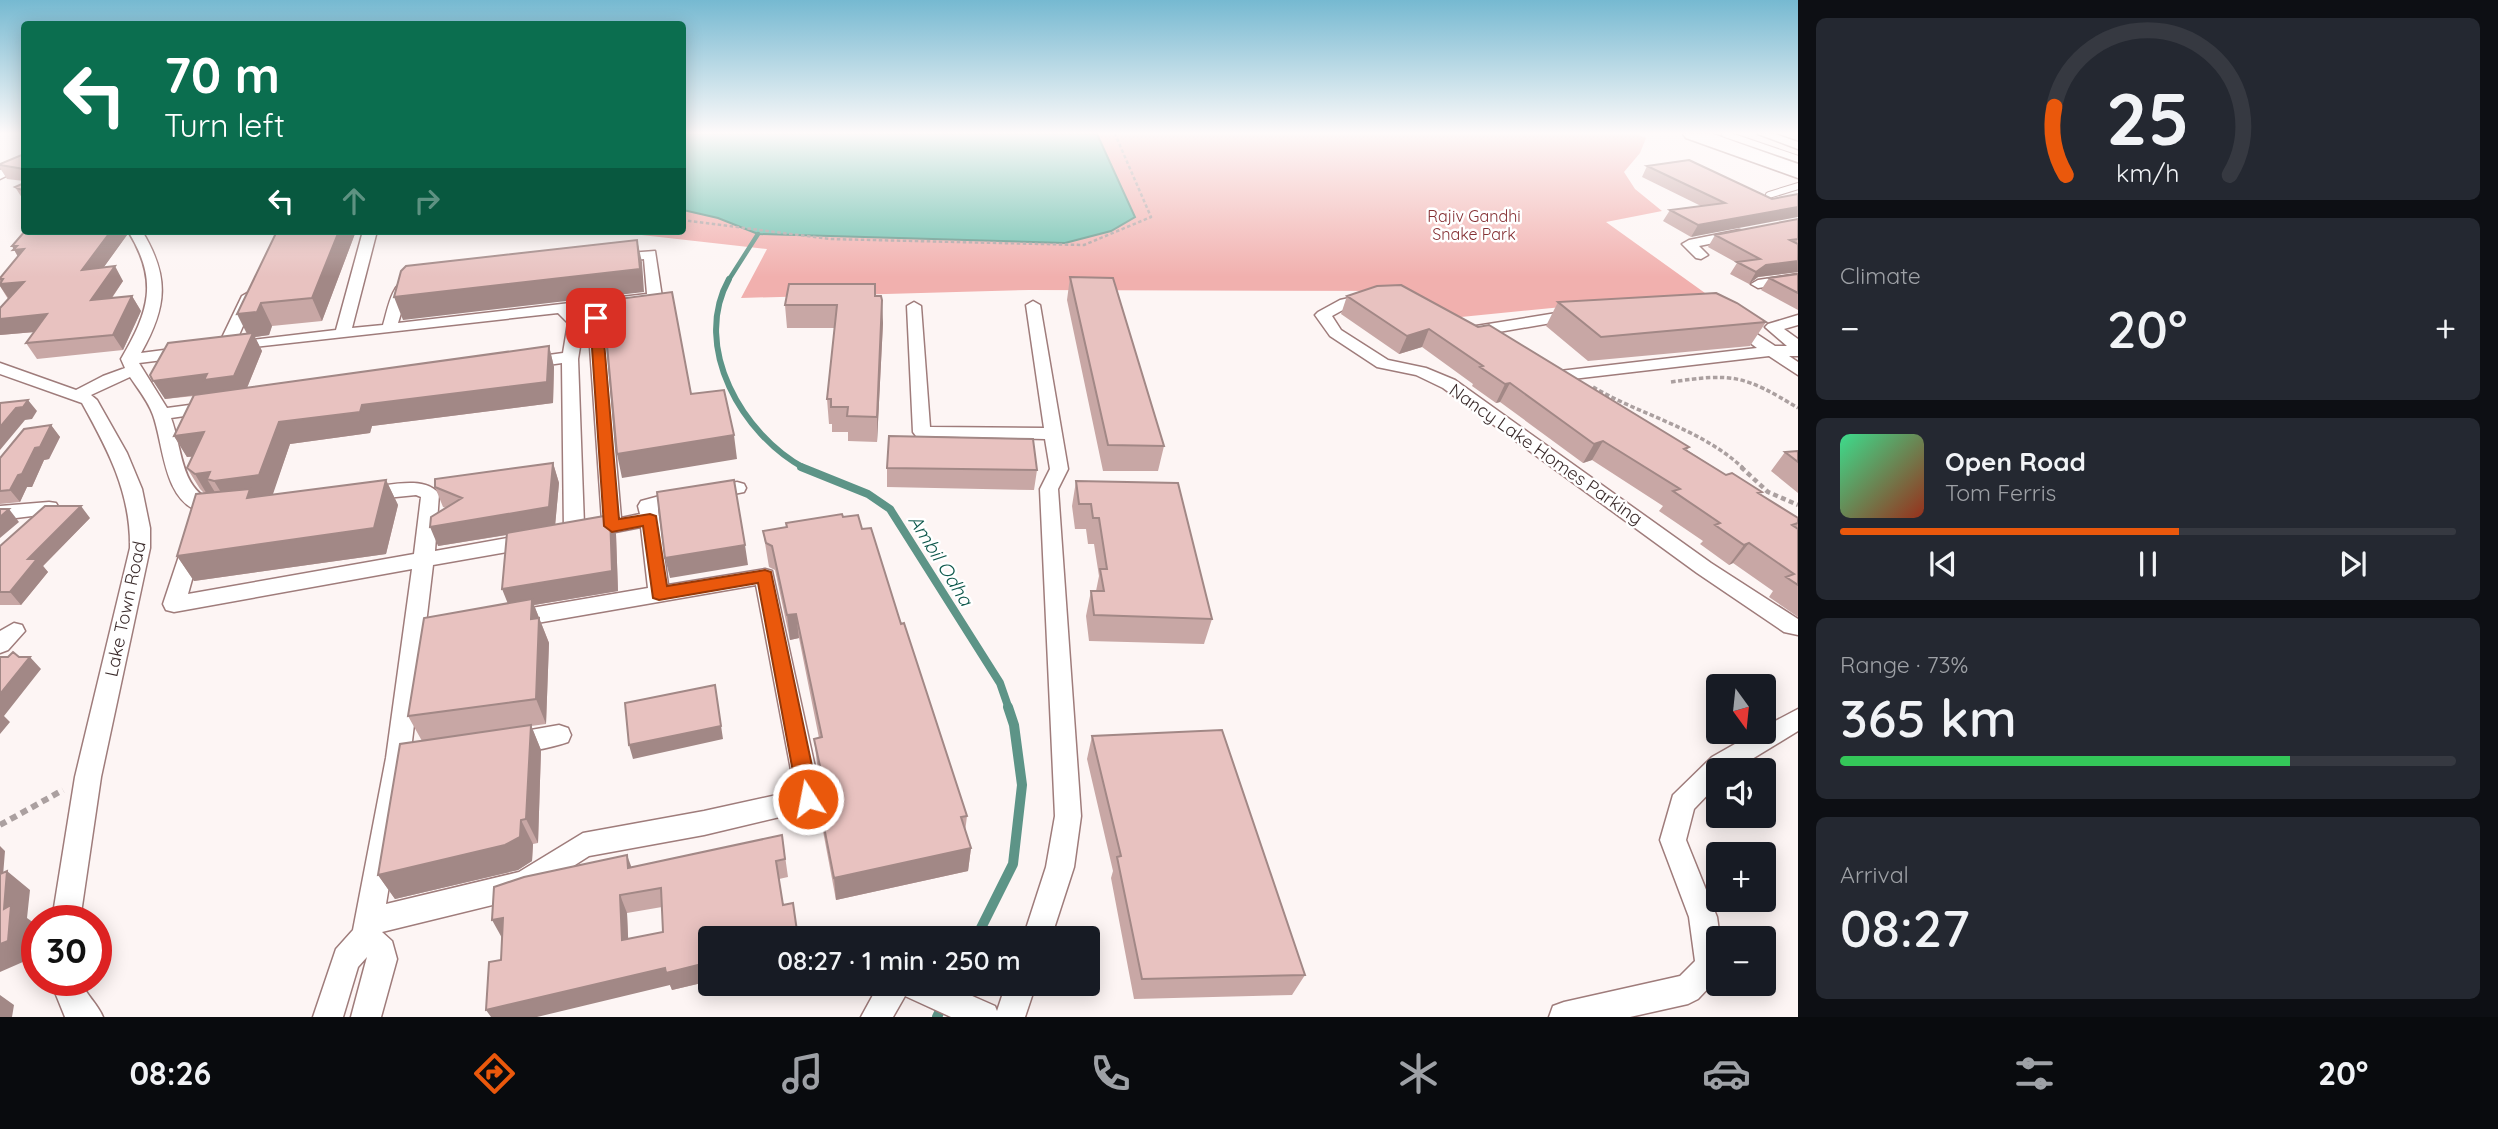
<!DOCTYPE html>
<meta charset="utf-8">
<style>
:root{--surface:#171b24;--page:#242831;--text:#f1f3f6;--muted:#9ea1a6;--line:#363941;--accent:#ea580c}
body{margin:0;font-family:Quicksand,sans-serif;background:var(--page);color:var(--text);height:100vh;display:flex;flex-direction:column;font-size:26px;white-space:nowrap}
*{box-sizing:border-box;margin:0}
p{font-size:23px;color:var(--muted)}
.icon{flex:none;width:38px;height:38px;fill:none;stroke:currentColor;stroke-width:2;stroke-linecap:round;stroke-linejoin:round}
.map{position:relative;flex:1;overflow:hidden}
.details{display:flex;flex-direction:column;gap:18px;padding:18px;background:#0d0f14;width:700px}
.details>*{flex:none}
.guide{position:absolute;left:21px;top:21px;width:665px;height:214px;border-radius:7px;box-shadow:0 4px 18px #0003;background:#0b6e4f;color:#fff;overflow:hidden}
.needle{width:46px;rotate:165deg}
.controls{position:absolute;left:1706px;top:674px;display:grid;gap:14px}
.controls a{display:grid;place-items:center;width:70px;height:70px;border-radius:7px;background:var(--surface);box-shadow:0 4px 18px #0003;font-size:35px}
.speed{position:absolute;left:21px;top:905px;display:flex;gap:14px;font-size:35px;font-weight:700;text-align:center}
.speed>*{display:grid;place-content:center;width:91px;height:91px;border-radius:50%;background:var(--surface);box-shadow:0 4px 18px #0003;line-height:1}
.speed .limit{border:10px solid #d22;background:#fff;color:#111}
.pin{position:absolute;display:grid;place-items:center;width:60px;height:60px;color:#fff;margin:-30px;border-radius:14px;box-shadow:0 4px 10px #0006}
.me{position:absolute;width:77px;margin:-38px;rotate:349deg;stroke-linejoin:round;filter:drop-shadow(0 0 5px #0008)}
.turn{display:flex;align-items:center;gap:24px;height:147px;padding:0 28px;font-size:32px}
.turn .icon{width:91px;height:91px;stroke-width:2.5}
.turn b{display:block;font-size:49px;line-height:60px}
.lanes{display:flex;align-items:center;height:66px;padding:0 28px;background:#0003;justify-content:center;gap:35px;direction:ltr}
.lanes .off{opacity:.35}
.big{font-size:52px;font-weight:600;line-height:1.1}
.details .card{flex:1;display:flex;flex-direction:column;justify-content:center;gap:10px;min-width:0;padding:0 24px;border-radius:10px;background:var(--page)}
.details .dial{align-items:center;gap:0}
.dial svg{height:182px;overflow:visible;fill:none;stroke:var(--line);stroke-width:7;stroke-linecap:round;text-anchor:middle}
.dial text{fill:var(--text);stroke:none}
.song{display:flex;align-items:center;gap:21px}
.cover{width:84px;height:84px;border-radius:10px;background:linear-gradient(135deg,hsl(150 70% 55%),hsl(10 70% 35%))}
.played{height:7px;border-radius:4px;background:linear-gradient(90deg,var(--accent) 55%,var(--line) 55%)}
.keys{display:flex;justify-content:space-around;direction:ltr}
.heat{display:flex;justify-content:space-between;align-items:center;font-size:38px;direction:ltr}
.charge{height:10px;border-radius:5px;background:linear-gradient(90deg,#34c759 73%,var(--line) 0)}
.trip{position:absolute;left:698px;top:926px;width:402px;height:70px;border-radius:7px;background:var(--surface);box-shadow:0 4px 18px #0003;font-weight:600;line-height:70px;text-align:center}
.dock{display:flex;height:112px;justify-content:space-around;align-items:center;background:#090b0e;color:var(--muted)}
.dock .icon{width:49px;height:49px}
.dock .active{color:var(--accent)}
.dock b{font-size:32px;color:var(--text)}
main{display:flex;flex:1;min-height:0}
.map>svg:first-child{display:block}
.green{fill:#f1b0ae}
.water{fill:#6cc0ae;stroke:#5d9487;stroke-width:2}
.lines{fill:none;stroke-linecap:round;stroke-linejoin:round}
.stream-far3{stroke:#5d9487;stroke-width:4.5}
.stream-far2{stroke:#5d9487;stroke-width:6}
.stream-far1{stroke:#5d9487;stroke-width:8}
.stream{stroke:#5d9487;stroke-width:10}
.lane-casing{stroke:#9f7c7b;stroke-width:8}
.street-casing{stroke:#9f7c7b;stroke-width:3}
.highway-casing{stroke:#9f7c7b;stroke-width:3}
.path-far3{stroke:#aba0a0;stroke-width:2.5;stroke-dasharray:3.5 2.5;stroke-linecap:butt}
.path-far2{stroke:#aba0a0;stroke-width:3.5;stroke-dasharray:4.5 2.5;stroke-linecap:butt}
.path-far1{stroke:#aba0a0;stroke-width:4.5;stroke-dasharray:5 3.5;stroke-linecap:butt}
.path{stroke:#aba0a0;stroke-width:6;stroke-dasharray:7 5;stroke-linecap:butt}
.lane{stroke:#fff;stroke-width:6}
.street{fill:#fff;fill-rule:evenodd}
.highway{fill:#fff;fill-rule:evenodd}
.wall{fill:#c8a7a5;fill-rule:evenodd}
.shaded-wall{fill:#a28886}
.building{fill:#e8c2c0;stroke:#a28886;stroke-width:2;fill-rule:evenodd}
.route{fill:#ea580c;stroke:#983908;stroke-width:2}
.labels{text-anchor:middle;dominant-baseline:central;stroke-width:5;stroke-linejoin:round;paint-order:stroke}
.far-park-label{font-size:16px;fill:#853033;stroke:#fff}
.street-label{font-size:18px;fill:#3b2c2c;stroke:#fff}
.water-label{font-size:19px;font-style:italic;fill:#0f584c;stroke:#fff}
</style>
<main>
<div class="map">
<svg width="1798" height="1017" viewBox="0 0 1798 1017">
<rect width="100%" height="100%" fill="#fdf5f4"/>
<path class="green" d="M683 134H1637L1646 138 1640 153 1624 172 1635 189 1662 211 1606 222 1705 293 1451 318 1409 291 1029 290 741 298 767 249 606 231H682Z"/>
<path class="water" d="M683 134H1097L1135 217 1111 231 1065 243 758 234 718 218 683 210Z"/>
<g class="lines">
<path class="stream-far3" d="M728 281 758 234"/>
<path class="stream-far2" d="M729 279C691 347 743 435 804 468"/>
<path class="stream-far1" d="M801 467 868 494 890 509 1000 683 1009 709"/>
<path class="stream" d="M976 938 1013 864 1022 785 1014 725 1008 707
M937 1017 953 984"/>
<g class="lane-casing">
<path id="lane" d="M1725 134 1798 159
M1769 195 1798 186"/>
</g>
<g class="street-casing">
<path id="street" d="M1758 134H1775L1798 142V149Z
M24 159V167L0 179V170Z
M1739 230 1744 231V237L1699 246 1708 255 1701 259 1696 258 1682 244 1689 240Z
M128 231H142C170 277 167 307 141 353L187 347 195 352 187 357 139 363 167 408 212 402 221 407 212 412 171 418C184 453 179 493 222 505L225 510 222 515C214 517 209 515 201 512 163 501 164 445 153 415 148 401 138 389 130 377L91 395 97 400 127 453 142 489 150 528V548L101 777 80 920H52L75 777 130 548C131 493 108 450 82 403L0 374V363L76 390 103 376 125 368 121 359C149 311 159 281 128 231Z
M363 231H377L352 328 383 325C388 309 391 284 408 278L415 282 407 293 398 323 647 294 644 259 615 262 608 258 615 254 655 251 662 297 660 300 573 311 584 322 578 359 584 525 602 521 588 318C597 311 618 308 629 311L632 314 629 317 604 321 621 518 640 514 638 506 641 501 667 494 737 482 744 484 746 488 744 492 658 509 668 585 765 569 772 571 822 799 818 807 809 810 704 835 589 856 525 897 382 932 392 941 397 959 381 1017H351L367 957 358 967 343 1017H313L336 949 353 930 386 758 412 569 174 612 166 610 163 604 185 538H199L202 543 188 594 414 554 421 497 416 495 366 500 359 498 357 494 359 490 366 488C387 486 425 475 439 494L435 551 530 534 537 536 540 541 537 546 530 548 433 565 410 758 386 904 519 872 583 833 704 811 795 791 756 585 514 627 506 625 503 619 506 613 514 611 648 588 641 527 574 540 567 538 564 533 562 363 527 368 519 363 527 358 563 353 568 323 558 313 219 351 217 348 242 296 249 292 256 296 236 342 336 330Z
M1798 274V282L1758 288 1751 284 1758 280Z
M1367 294 1372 295 1374 298 1372 301 1350 306 1332 316 1341 330 1388 360 1426 368 1455 380 1711 563 1798 619V635L1784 632 1697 573 1443 388 1416 375 1377 367 1330 336 1315 315 1318 312 1340 300Z
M1033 301 1040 305 1068 469 1058 489 1081 816 1074 867 1051 938H1023L1046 867 1055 816 1040 489 1050 469 1045 439 916 436 913 432 907 306 914 302 921 306 930 427 1044 428 1026 305Z
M1575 310 1583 315 1580 318 1476 336 1468 331 1476 326Z
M1798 315V325L1784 329 1798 339V356H1789L1798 362V375L1769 356 1564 380 1556 385 1543 377 1551 372 1757 348 1729 327 1726 324 1729 321 1734 319 1775 346H1787L1765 327 1768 324Z
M49 502 56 503 59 508 56 513 0 520V506Z
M14 623 22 625 25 631 8 650 0 653V631Z
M1798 709V731L1734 770H1718V784L1694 809 1686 840 1717 917 1720 938 1718 978 1698 999 1688 1004 1630 1017H1549L1553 1006 1564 1002 1680 976 1695 961 1689 917 1660 840 1673 795 1712 757 1756 732H1764V727Z
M559 725 568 728 571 735 568 742C550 748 521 755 503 749L500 742 503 735Z
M50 980H80C86 995 97 1003 103 1017H65Z
M879 984H945L995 1006 997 1011 1006 984H1036L1025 1017H951L905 996 893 1017H861Z"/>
</g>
<g class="highway-casing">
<path id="highway" d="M1683 134H1713L1798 164V178L1686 138Z"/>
</g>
<path class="path-far3" d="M682 220 830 239 1084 245 1151 217 1115 134"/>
<path class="path-far2" d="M1671 382C1733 373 1744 375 1798 408
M1593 387C1642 416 1700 428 1743 468"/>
<path class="path-far1" d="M1741 467 1768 492 1798 505"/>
<path class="path" d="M0 825 63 790"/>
<use href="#lane" class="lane"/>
<use href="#street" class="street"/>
<use href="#highway" class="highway"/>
</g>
<path class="wall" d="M24 154V181L7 179 0 168V164Z
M1647 166 1772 199 1691 237 1663 221 1670 210 1701 206 1642 177Z
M24 183V201L15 187Z
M1798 219V272L1758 277 1749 284 1730 274 1737 263 1708 247 1715 235Z
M25 231H127V235L103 268 123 281 112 298 132 296 141 311 123 350 37 359 26 343 35 332 0 335 8 299 0 286V278L18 257 12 246Z
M277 231H356L322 321 272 326 269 335 255 337 262 351 247 388 549 346 554 367 553 403 372 426 370 433 290 444 272 495 386 480 398 505 386 554 194 581 177 556 205 494 200 489 187 468 192 457H187L174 436 194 396 165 399 150 375 247 333Z
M1798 274V310L1761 290 1769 278Z
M1070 277 1164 446 1158 471H1103L1067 300Z
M1377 286 1689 447 1687 450 1726 475 1760 494 1798 518V617L1769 597 1773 591 1733 563 1729 565 1700 544 1703 541 1659 511 1663 506 1592 460 1583 463 1500 402 1496 403 1472 386 1473 384 1422 347 1399 354 1341 314 1347 296Z
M876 296 883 323 877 442 848 441V432H832V424H829L827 399 835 328H787L785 305Z
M1558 302 1766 322 1750 346 1588 361 1546 326Z
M51 425 60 437 49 459 44 460 32 487H27L20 502 0 504V458Z
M1798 451V493L1771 471 1785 452Z
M553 463 559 483 555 525 616 534 618 591 534 605 549 643 546 724 531 726 541 750 538 843 533 844 532 861 518 870 395 899 378 875 422 741 408 716 508 604 507 535 438 546 446 508 443 507 435 487Z
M887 468 1037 470 1034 490 887 487Z
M1076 481 1212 619 1204 644 1089 641 1086 616 1091 591H1096L1099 576 1094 544H1088L1086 529H1075L1072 506Z
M843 517 862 529 901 624 967 816 965 832 971 848 968 871 836 900 819 810 816 786 820 779 817 763 814 739 819 738 799 638 790 640 775 570 769 567 763 531Z
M90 518 43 566 48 572 21 605H0V546Z
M1092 736 1305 975 1292 995 1134 999 1111 878 1113 871 1087 759Z
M782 835 788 877 779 879 710 938V981L672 990 670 985 501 960 632 867ZM662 907 663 932 628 939 627 913Z"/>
<path class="shaded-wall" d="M1798 207V217L1691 237 1698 225Z
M111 231H127V235L91 285 82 270Z
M339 231H356L322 321 312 298Z
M637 240 642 262 644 292 403 320 394 297Z
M12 246H17L24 249 23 265Z
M1798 261V272L1758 277 1749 284 1756 272 1766 265Z
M115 266 123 281 100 315 91 300Z
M0 279H3L24 282 9 299 0 286V284H2Z
M132 296 141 311 123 350 113 335Z
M882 300 883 323 877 442V417Z
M261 303 272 326 269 335 255 337 262 351 244 395 211 393 165 399 153 381 249 338 237 314Z
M47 314 57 330 0 335V319Z
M1429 329 1422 347 1399 354 1407 336Z
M549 346 554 367 553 403 372 426 370 433 290 444 272 497 227 502 214 481 207 479 216 494 208 496 195 474 279 422 362 405Z
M1510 383 1500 402 1496 403 1505 384Z
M28 400 37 411 32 419 25 420 0 450V427L16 408Z
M51 425 60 437 49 459 44 460 32 487H27L20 502 10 490 18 475Z
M204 432 217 453 187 457 174 436Z
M734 435 737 459 622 478 617 454Z
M1603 441 1592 460 1583 463 1594 444Z
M553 463 559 483 555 527 438 546 430 527Z
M386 480 398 505 386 554 194 581 177 556Z
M81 506 90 518 43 566 48 572 21 605 10 592 28 559Z
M9 509 19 522 0 538V517Z
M610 515 616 534 618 591 534 605 549 643 546 724 536 699 510 609 502 589Z
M1749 543 1733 563 1729 565 1744 545Z
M745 545 748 565 670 578 665 558Z
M796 614 799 638 790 640 787 615Z
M30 657 41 669 4 716 10 722 0 734V694Z
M715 685 723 739 633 759 629 745Z
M531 725 541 750 538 843 526 819Z
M521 820 533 844 532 861 518 870 395 899 378 875Z
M0 846 5 851 1 901 0 900Z
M971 848 968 871 836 900 834 878Z
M627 855 634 874 628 868Z
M7 871 30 890 27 918 34 923 32 958 0 972V944Z
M620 895 627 913 629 957 622 940Z
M503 918 502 938 492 920Z
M710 962V981L672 990 670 985 537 1017H491L486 1010 665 968Z
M0 995 14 1005 12 1017H0Z"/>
<path class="building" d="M24 154V169L0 165V164Z
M1689 160 1772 199 1798 194V207L1698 225 1670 210 1725 203 1647 166Z
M24 183V191L15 187Z
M1798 219V239L1790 240 1798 244V261L1766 265 1756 272 1737 262 1760 259 1715 235Z
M25 231H111L82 270 115 266 91 300 132 296 113 335 26 343 47 314 0 319V308L24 282 0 284 3 279H0V278L24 249 13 250 17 246H12Z
M277 231H339L312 298 261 303 257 312 237 314Z
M637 240 640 269 394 297 401 271 406 266Z
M1798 274V293L1769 278Z
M1070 277 1113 278 1164 446 1108 445Z
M789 284H875V296H881L882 300 877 417 847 416 848 407H831V399H827L837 305H785Z
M1401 285 1478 327 1489 325 1689 447 1684 449 1726 475 1732 473 1762 492 1758 493 1798 518V523L1792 525 1798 529V585L1786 577 1794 574 1749 543 1744 545 1715 525 1720 523 1673 491 1680 489 1603 441 1594 444 1510 383 1505 384 1480 367 1483 366 1429 329 1407 336 1347 296 1377 286Z
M672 292 691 394 724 390 734 435 617 454 603 301Z
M1716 293 1737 303 1766 322 1601 337 1558 302Z
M253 333 234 376 204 380 207 374 153 381 150 375 168 343Z
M549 346 547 382 362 405 360 412 279 422 259 475 214 481 207 479 210 472 195 474 187 468 204 432 174 436 194 395Z
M28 400 23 407 16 408 0 427V403Z
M51 425 40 447 35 448 22 474 18 475 10 490 0 491V458L24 429Z
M889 436 1033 439 1037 470 887 468Z
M1798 451V462L1785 452Z
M553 463 549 507 430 527 431 517 462 498 435 487V479Z
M386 480 374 528 177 556 196 494 250 489 247 498Z
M734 480 745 545 665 558 657 492Z
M1076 481 1178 483 1212 619 1094 615 1091 591H1104L1100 569H1107L1099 518H1093L1091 504H1079Z
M45 506H81L28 559H37L10 592H0V546Z
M0 509H9L0 517Z
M842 514 843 517 858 515 862 529 871 528 901 624 904 623 967 816 961 817 971 848 834 878 816 786 822 775 814 739 822 737 796 614 787 615 772 546 766 543 763 531 787 527 786 523Z
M610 515 612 571 502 589 507 533Z
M532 599 531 619 539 618 536 699 408 716 424 618Z
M13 652 19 657H30L0 694V657H8Z
M715 685 721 726 629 745 625 703Z
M531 725 526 819 521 820 520 837 505 845 378 875 400 744Z
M1222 730 1305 975 1142 979 1117 857 1121 856 1092 736Z
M782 835 785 859 776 861 783 905 793 903 798 938H710V962L666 973 665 968 486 1010 489 962 501 960 503 918 492 920 494 887 524 877 627 855 628 868ZM661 888 663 932 622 940 620 895Z
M7 871 4 909 11 905 8 941 0 944V874Z"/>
<linearGradient id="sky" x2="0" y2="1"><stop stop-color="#76b9d1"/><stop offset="0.48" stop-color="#fefafa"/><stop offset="1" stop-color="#fefafa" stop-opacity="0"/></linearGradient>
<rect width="1798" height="277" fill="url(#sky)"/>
<path class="route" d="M596 314 602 318 619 519 650 514 656 516 667 586 765 570 771 572 819 799 816 805 808 808 801 805 798 799 758 583 659 600 653 598 643 526 612 532 604 526 590 318Z"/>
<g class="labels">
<g class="far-park-label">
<text x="1474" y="216">Rajiv Gandhi<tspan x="1474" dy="18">Snake Park</tspan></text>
</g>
<g class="street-label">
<text transform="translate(1546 454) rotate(35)">Nancy Lake Homes Parking</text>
<text transform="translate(125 609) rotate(-78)">Lake Town Road</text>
</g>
<g class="water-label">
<text transform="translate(941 560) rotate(58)">Ambil Odha</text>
</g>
</g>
</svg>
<div class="controls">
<a><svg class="needle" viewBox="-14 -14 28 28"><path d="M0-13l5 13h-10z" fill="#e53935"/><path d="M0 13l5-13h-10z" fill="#9ea1a6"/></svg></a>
<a><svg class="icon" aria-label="sound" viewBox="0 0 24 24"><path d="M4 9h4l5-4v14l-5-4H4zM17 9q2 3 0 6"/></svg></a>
<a>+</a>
<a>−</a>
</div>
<div class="speed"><div class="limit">30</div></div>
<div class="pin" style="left:596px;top:318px;background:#d93025"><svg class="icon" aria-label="arrive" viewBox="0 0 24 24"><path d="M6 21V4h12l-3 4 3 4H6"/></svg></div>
<svg class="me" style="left:808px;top:799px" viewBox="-20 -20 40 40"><circle r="17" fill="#ea580c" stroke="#fff" stroke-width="3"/><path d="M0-11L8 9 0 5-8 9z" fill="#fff"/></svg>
<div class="trip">08:27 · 1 min · 250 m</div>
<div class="guide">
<div class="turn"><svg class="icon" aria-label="left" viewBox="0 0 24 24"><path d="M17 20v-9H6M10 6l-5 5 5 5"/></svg><div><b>70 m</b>Turn left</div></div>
<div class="lanes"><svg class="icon" aria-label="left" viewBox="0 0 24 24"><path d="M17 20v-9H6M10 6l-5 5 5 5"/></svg><svg class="icon off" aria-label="ahead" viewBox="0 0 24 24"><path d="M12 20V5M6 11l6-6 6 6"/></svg><svg class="icon off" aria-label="right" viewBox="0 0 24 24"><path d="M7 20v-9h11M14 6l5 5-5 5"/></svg></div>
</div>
</div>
<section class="details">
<div class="card dial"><svg viewBox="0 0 100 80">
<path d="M14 69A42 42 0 1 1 86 69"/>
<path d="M14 69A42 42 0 0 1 9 39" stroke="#ea580c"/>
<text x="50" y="56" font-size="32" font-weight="700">25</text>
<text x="50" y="72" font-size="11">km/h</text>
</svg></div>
<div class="card"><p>Climate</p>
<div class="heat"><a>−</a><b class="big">20°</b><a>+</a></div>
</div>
<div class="card">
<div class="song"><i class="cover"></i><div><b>Open Road</b><p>Tom Ferris</p></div></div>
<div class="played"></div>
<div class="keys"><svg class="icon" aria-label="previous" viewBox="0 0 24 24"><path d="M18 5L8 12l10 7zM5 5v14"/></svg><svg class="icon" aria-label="pause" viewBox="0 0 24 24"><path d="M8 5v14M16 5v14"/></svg><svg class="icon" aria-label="next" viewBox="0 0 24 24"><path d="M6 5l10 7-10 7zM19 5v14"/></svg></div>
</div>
<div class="card"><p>Range · 73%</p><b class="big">365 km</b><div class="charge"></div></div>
<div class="card"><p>Arrival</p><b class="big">08:27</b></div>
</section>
</main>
<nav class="dock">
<b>08:26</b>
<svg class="icon active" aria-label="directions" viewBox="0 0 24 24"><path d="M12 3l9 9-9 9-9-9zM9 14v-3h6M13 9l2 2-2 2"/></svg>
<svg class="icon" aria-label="music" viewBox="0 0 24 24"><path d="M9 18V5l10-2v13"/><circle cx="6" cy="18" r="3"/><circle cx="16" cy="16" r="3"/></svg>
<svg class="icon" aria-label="phone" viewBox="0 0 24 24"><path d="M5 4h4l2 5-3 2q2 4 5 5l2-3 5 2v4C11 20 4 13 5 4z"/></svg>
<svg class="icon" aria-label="climate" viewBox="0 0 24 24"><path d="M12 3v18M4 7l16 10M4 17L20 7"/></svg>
<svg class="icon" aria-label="car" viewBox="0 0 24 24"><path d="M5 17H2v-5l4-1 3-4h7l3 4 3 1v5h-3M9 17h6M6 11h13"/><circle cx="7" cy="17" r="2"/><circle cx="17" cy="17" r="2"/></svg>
<svg class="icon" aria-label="filters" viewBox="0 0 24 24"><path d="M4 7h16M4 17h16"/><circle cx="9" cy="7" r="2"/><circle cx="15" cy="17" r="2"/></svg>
<b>20°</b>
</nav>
